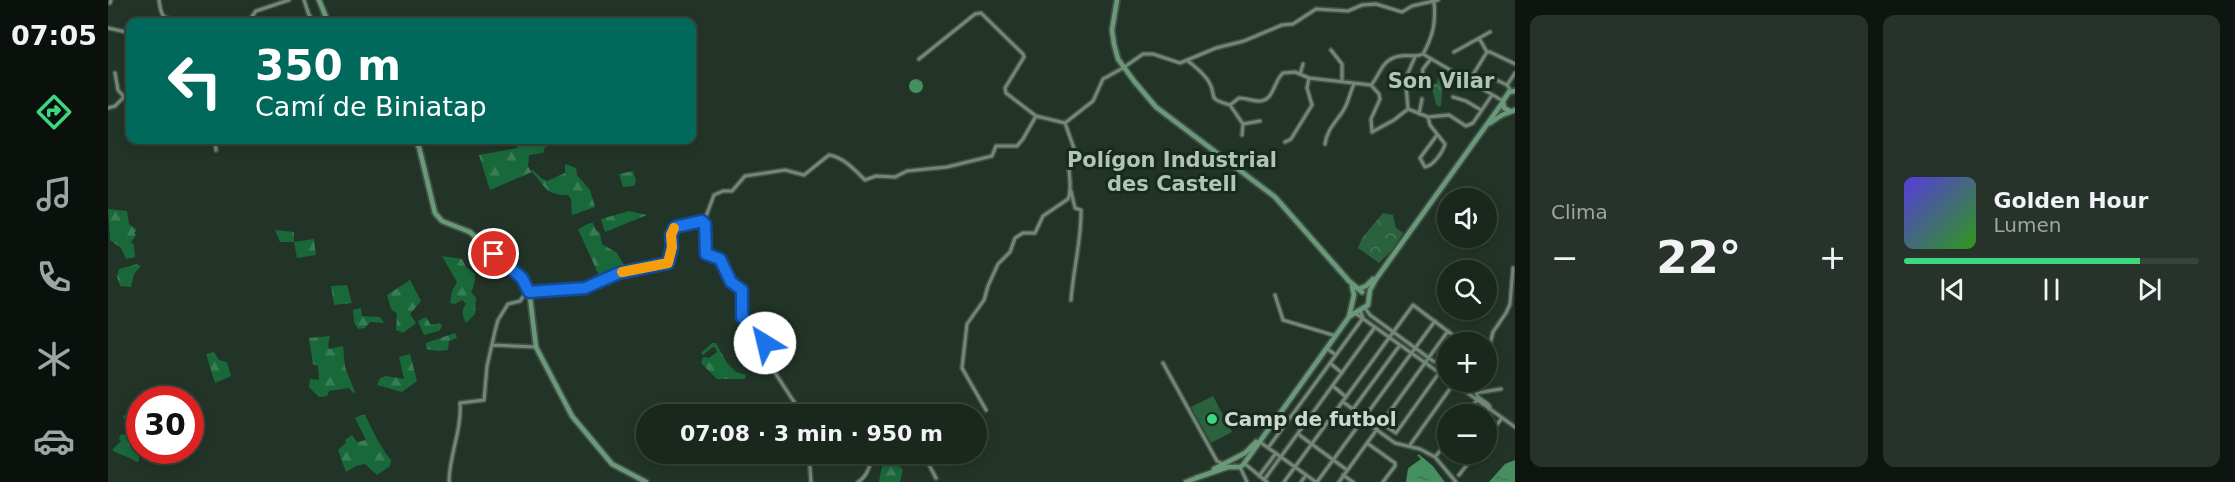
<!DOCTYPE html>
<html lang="es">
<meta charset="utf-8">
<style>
:root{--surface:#1a271d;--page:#27332a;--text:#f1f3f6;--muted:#9fa5a4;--line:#38443b;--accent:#3dd77d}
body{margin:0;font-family:"DejaVu Sans",sans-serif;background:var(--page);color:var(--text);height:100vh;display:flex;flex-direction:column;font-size:22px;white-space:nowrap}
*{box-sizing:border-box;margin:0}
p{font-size:20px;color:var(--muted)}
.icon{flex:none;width:33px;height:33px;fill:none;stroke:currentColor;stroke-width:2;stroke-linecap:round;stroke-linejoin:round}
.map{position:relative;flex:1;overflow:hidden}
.side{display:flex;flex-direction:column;gap:15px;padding:15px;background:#0e1510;width:720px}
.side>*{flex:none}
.guide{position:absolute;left:18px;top:18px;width:570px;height:126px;border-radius:12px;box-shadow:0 3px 9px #0003,0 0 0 2px var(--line);background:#00695c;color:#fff;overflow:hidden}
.fabs{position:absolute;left:1329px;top:188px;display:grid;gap:12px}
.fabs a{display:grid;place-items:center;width:60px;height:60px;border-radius:50%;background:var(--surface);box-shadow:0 3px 9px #0003,0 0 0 2px var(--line);font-size:30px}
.speed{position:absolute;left:18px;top:386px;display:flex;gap:12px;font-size:30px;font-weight:700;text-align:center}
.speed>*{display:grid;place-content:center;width:78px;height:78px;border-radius:50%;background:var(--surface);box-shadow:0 3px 9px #0003,0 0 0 2px var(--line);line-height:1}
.speed .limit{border:9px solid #d22;background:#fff;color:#111}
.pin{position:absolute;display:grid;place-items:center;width:51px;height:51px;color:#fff;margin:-26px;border:3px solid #fff;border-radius:50%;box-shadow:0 2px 6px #0007}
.me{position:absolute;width:66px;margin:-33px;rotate:324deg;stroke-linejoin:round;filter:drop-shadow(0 0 4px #0008)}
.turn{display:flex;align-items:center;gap:21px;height:126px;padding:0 30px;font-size:27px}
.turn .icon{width:78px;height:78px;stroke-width:2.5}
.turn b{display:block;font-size:42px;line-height:51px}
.big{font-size:45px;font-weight:700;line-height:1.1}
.side .widget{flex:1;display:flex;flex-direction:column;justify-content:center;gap:9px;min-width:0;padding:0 21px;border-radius:12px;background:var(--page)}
.song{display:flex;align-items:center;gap:18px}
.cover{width:72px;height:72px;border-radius:9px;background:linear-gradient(135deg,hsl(250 70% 55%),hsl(110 70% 35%))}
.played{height:6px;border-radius:3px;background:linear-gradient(90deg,var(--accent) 80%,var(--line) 80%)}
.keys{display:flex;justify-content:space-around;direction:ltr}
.heat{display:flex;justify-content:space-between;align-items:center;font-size:33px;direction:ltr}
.side .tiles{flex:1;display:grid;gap:15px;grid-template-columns:repeat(2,1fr)}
.trip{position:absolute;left:528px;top:404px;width:351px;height:60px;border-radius:30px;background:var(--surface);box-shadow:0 3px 9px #0003,0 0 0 2px var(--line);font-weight:700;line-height:60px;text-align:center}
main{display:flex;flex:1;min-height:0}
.dock{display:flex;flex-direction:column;width:108px;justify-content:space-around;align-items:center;background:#0a100c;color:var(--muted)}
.dock .icon{width:42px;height:42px}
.dock .on{color:var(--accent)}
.dock b{font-size:27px;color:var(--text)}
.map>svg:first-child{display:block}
.forest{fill:url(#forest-firs)}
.park{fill:url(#park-crowns)}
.pitch{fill:#2a623d}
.water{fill:url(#water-ripples)}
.pier{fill:#223427}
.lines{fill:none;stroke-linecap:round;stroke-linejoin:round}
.street-casing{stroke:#415146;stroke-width:6}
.secondary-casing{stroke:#415146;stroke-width:8}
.street{stroke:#728777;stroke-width:3}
.secondary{stroke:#6a9979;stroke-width:4.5}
.route-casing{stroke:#114b97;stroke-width:15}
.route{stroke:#1a73e8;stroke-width:10}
.slow{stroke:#f59e0b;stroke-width:10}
.poi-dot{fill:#3dd77d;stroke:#182a1d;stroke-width:2}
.labels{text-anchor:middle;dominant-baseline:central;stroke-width:6;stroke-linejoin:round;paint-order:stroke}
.poi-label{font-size:20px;font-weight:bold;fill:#cdd8d0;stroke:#182a1d;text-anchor:start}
.neighbourhood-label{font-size:21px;font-weight:bold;fill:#b0c6b5;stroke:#182a1d}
</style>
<main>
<nav class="dock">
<b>07:05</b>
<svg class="icon on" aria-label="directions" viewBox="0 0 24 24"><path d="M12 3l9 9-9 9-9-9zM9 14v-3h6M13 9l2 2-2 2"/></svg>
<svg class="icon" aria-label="music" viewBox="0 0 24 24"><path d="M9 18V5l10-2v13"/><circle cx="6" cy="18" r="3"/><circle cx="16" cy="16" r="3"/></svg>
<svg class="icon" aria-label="phone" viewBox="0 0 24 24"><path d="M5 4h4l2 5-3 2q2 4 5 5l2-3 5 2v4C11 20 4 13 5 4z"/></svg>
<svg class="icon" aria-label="climate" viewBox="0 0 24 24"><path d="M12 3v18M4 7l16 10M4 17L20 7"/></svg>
<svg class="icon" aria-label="car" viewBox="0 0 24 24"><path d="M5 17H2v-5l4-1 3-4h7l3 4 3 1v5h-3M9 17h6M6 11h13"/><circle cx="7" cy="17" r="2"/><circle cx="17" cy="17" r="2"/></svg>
</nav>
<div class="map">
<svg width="1407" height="482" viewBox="0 0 1407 482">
<defs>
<pattern id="forest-firs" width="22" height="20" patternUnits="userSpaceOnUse" patternTransform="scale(1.5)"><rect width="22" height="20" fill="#19683a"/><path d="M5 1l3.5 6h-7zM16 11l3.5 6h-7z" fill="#397d55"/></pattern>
<pattern id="park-crowns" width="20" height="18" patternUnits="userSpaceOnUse" patternTransform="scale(1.5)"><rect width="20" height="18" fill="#2a623d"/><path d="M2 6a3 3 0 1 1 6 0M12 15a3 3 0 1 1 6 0" fill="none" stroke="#487858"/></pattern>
<pattern id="water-ripples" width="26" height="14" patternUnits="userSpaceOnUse" patternTransform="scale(1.5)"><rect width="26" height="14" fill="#46905f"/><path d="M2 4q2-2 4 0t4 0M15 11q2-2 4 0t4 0" fill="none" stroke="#437453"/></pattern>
</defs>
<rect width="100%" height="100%" fill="#223427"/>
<path class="forest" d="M409 140H446L447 145 437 147 435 153 421 155 420 166 423 171 425 170 433 178 439 181 457 173V164L468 168 469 175 482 190 487 207 464 215 463 199 460 195C437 195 438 187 424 172L382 190 371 155 409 148Z
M525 171 528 181 526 186 515 187 511 174Z
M0 209 19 211 21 224 29 230 26 233 28 235 23 242 26 245 27 257 18 259 13 248 2 240Z
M521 211 539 215 497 232 493 219Z
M482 223H485L488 230 492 233 494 244 509 253 518 269 493 280 470 229Z
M167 230 186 232V242L206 239 208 255 189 258 186 242H172Z
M334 256 354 259 358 267 367 274 366 285 363 292 368 298 367 314 358 323C354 316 353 310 358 304L354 300 347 304 342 303 344 291 349 282Z
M29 264 33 266 26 274 23 287 12 286 9 277 11 269Z
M302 280 313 301 302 314 308 323 295 333 288 330 289 314 283 309 279 295Z
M239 285 244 303 226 305 223 286Z
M253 308 254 316 272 317 276 323 262 322 257 328 250 329 246 322 245 310Z
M318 317 323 325 332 323 334 326 331 331 316 335 310 321Z
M649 328 655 336V356L659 364 656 367 648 364 647 361 648 352 635 351 629 343 635 335Z
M347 333 349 338 341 341 340 350 329 351 318 349V343Z
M222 336 220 344 221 349 235 346 237 367 247 392 245 393 241 388 221 391 219 396 211 397 201 387 202 379 211 380 210 366 205 364 201 338Z
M604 343H608L619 363 628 372 638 375 637 379H609L593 363 595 357 601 358 609 352 607 347H605L595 355 593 353Z
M106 352 111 360 119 362 123 376 107 383 98 354Z
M302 354 309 381 294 392 269 385 272 378 278 376 296 379 291 357Z
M26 407H31V428L22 435 15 416 20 414Z
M254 415H257C265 431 272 447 283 460L282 466 269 475 257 464 248 466 238 472 230 450 238 443 237 440 244 435 249 442 258 440 247 418Z
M13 434 21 436 31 456V461L28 462C23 457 11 455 4 450L13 441 11 439Z
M776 455 783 457 795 470 792 482H771Z"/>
<path class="park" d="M1336 70 1337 71 1335 78 1333 105 1331 107 1328 104 1324 89 1325 84 1329 83 1331 72Z
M1275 213 1285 215 1288 228 1295 233 1284 250 1271 263 1250 248 1254 238Z"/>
<path class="pitch" d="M1105 396 1124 432 1103 443 1083 407Z"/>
<path class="water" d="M801 86a7 7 0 1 1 14 0a7 7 0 1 1-14 0Z
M1311 454 1325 466 1337 482H1298L1300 468 1312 459 1309 455Z
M1407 460V482H1381L1397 464Z"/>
<path class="pier" d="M1310 451 1326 463 1340 482H1337L1325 466 1311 454 1309 456 1313 459 1300 468 1299 465 1308 459 1307 454Z"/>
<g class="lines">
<g class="street-casing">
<path id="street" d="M51 0C54 26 60 15 76 22
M196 0 201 15 207 22
M2 3 3 0
M58 22 60 20 61 22
M140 22 148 11 181 0
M0 28 22 33
M1371 38 1379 52H1382L1407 64
M1223 50 1234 64V81
M1346 52 1382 32
M1315 54 1395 101
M1315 54C1325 36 1328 23 1326 2
M811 59 867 14 873 13 915 54 916 57 897 88 898 93 928 116 957 123 985 101 995 79 1015 68 1035 54H1045L1072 63 1108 48 1136 41 1174 25 1185 24 1208 9 1240 11 1254 5 1268 4 1294 12 1304 6 1330 0
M1079 60C1087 67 1096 73 1101 82 1110 97 1097 98 1122 105L1131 98C1138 98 1144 101 1151 101 1166 101 1165 82 1175 73L1187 72 1201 78 1263 85C1273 74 1273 59 1292 56 1300 54 1306 58 1315 54
M7 73 10 90 16 97
M1192 74 1195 64
M1314 78 1315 69 1322 60
M1361 81 1379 52
M1263 85 1271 94 1272 99 1263 119 1264 132 1286 120 1300 109 1298 85 1300 73 1307 57
M1399 85 1407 73
M1373 88 1380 76 1399 85 1403 91
M1345 97 1358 101 1373 110
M1122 105 1135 124 1152 121
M0 108 7 106 22 91
M1300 109 1320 117 1341 115 1358 126 1365 123 1384 95
M1311 114 1314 99
M1320 117 1322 125 1337 144C1335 152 1325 166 1317 167L1312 158 1329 135
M1134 135 1135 124
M107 140 108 150
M1177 142 1183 139 1204 105 1199 88 1201 78
M1217 144C1219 130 1227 123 1235 111 1240 104 1242 92 1246 84
M594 221 597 224 599 253 612 259 623 282 634 290V317L653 330 656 336V356L694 414
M421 293 477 288 511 273 559 263 564 247 563 235 567 227 597 219 606 195 615 191H624L637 176 677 170 696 175 721 155C735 157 747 170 757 180L768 176 787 177 799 171 839 167 884 156 888 146H909L915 139 928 116
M1167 295 1175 320 1228 336
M963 300C965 271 973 242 973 213V210L967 208 963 191
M1257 308 1262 315 1325 361 1340 366
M1247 313 1340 379
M385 345 428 347
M1218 348 1228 355
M1378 361 1385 332 1398 313 1402 304 1405 268
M1055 363 1109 461 1115 464
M1222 363 1234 373
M1343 381 1407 427
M1225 386 1238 397
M1235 402 1256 417
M1245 409 1292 345
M878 410 854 368 859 324 876 300 880 286 890 264 902 252 907 238 915 233H927L935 216 960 199C965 187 960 175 961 161L968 154 957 123
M1359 414 1369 400
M1377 414 1382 407C1379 401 1370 400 1368 393L1393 389
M1255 420 1287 443 1312 449 1327 457 1348 482
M1273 423 1288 433 1331 373
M1190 434 1239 470
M1378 439 1394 418
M1152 442 1208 482
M1259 443 1287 463V466L1275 482
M1302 445 1346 383
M1160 448 1255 318 1252 310
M701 453 703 482
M807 453 820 463 841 459
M1350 453 1362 461
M1327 457 1340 441
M820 463 828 478
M1136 463 1159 482
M1132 467 1139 482
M1235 475 1245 482
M1351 475 1368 453
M1151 476 1168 453
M1156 480 1267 327
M341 482C341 455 354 431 352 403L376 400 379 366 387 331 390 320 400 304 412 301 420 290
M750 482C760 476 763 464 764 453
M1176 482 1305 305 1354 342
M1193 482 1198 475
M1209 482 1327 321
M1231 482 1340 331"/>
</g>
<g class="secondary-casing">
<path id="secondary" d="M211 0 220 22
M1009 0 1004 30 1006 44 1010 59 1026 81 1048 107 1167 197 1241 281 1254 292
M1402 111 1396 108 1395 101 1401 92 1407 91
M1382 123 1394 115 1407 110
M306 140 311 147 327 213 334 221 362 232 418 283 421 289 428 347 464 416 504 464 538 482
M1250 289 1258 286 1265 279
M1242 316 1260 305 1262 290 1268 279 1395 102
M1106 469 1137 453 1148 442
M1088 478 1120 467H1132L1135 465 1241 317 1246 295 1244 286
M1078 482 1091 477"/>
</g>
<use href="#street" class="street"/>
<use href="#secondary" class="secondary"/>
</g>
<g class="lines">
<g class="route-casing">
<path id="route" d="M386 254 414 278 421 292 477 288 511 273 560 263 564 247 563 235 567 227 594 221 597 224 598 254 612 259 623 282 634 290V317L653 330 657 343"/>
</g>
<use href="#route" class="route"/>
<path class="slow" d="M514 272 560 263 564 247 563 235 566 228"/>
</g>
<circle class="poi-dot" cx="1104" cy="419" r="6"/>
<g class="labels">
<g class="poi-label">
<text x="1116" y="419">Camp de futbol</text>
</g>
<g class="neighbourhood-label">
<text x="1333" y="81">Son Vilar</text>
<text x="1064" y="160">Polígon Industrial<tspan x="1064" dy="24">des Castell</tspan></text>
</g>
</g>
</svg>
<div class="fabs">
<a><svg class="icon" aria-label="sound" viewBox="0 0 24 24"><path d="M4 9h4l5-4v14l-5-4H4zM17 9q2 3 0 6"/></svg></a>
<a><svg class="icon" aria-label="search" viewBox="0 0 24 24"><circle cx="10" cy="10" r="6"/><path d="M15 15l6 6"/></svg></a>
<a>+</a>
<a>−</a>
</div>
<div class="speed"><div class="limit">30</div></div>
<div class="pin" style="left:386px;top:254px;background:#d93025"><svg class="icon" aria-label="arrive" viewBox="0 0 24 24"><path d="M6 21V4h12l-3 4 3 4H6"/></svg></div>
<svg class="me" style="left:657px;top:343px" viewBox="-20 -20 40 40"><circle r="19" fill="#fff"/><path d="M0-13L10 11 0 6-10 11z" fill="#1a73e8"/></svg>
<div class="trip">07:08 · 3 min · 950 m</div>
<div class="guide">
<div class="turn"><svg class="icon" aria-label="left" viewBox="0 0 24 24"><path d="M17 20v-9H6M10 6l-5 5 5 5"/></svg><div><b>350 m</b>Camí de Biniatap</div></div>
</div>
</div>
<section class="side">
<div class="tiles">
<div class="widget"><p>Clima</p>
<div class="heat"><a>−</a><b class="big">22°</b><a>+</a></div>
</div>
<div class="widget">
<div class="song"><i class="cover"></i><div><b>Golden Hour</b><p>Lumen</p></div></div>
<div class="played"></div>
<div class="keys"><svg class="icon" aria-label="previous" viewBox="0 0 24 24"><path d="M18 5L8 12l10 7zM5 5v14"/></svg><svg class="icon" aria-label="pause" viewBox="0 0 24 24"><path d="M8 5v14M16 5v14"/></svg><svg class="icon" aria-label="next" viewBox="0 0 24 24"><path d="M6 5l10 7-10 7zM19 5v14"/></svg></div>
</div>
</div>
</section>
</main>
